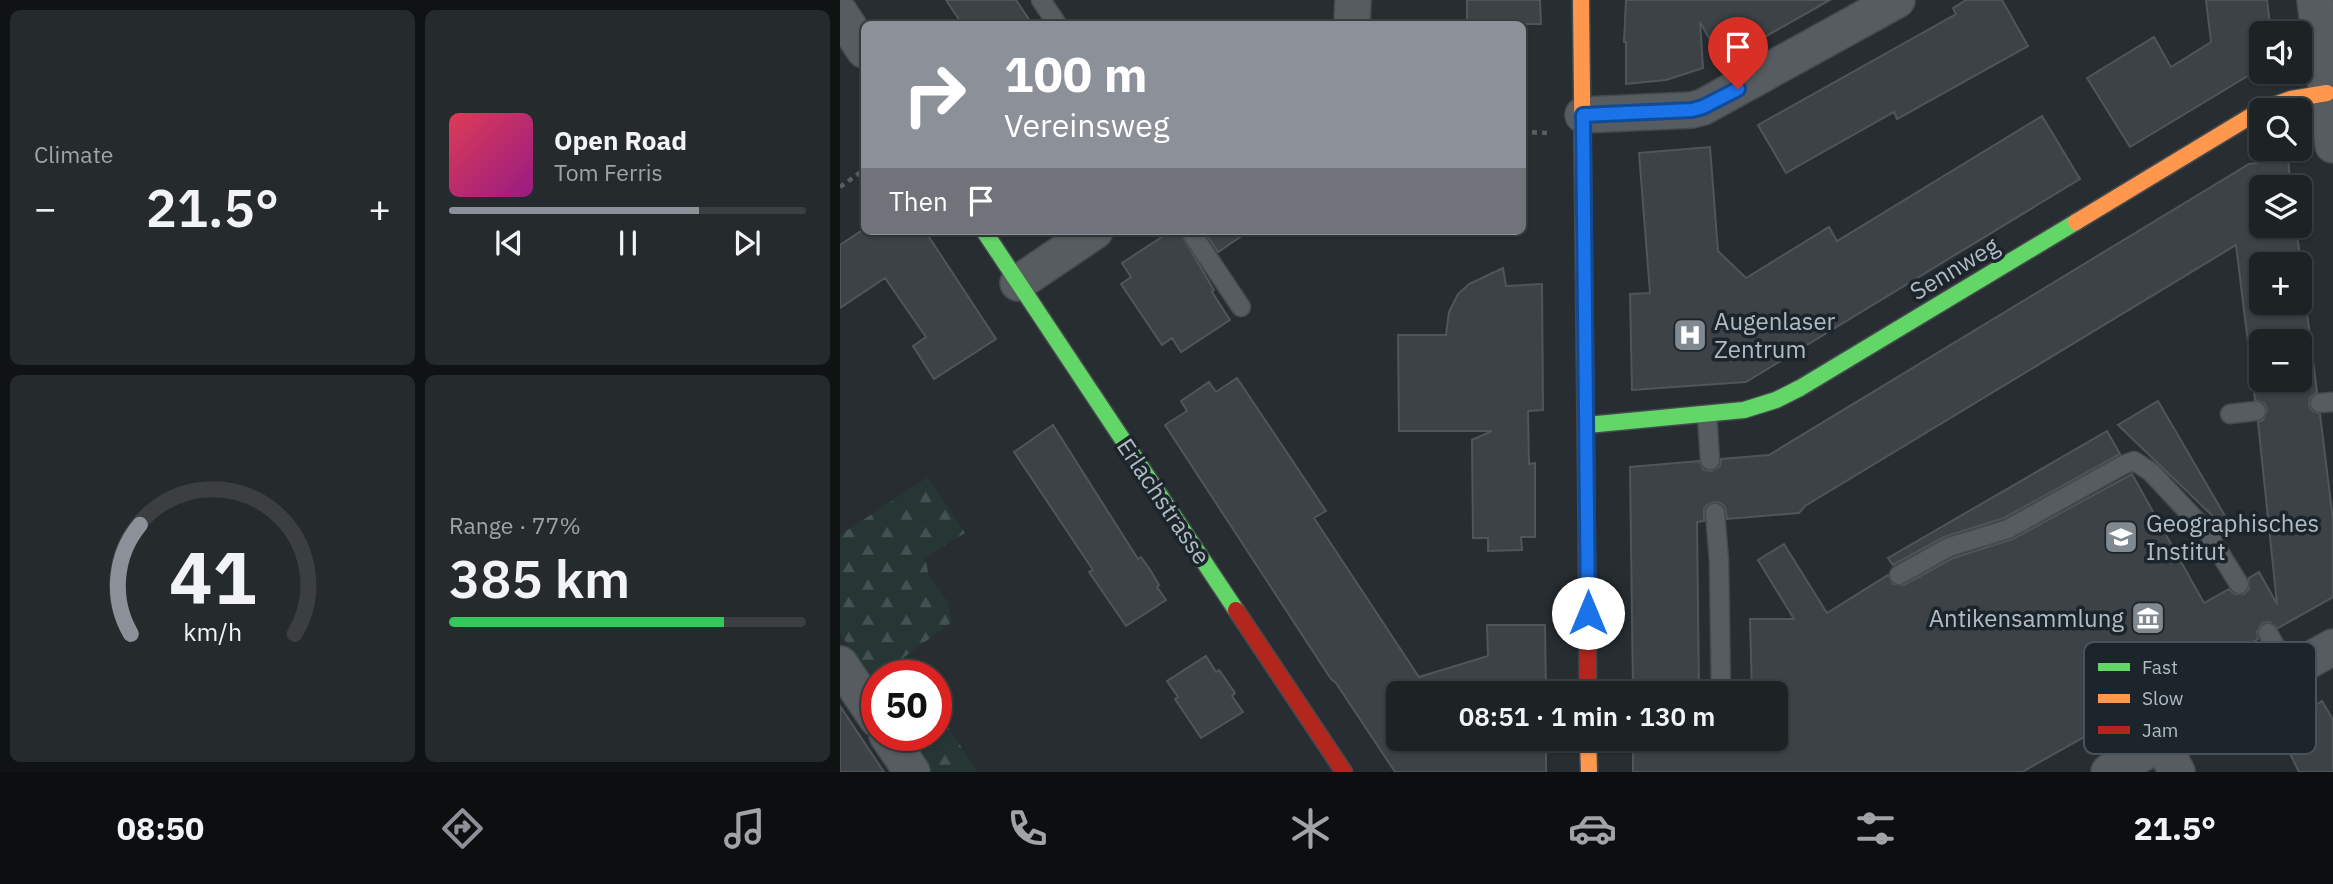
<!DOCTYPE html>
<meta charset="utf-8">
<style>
:root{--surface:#1d2225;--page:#252a2d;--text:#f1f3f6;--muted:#a0a4a7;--line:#3b3f42;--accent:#8c9099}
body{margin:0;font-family:"IBM Plex Sans",sans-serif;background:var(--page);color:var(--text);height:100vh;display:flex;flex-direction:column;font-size:26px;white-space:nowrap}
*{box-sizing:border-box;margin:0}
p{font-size:23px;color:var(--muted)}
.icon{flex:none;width:38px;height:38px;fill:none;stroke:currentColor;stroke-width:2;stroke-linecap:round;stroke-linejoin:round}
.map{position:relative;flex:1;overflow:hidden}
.side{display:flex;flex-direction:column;gap:10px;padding:10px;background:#101314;width:840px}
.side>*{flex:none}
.top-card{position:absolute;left:21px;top:21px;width:665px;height:214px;border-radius:10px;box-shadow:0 2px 5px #0004,0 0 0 2px var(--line);background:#8c9099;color:#fff;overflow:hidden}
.tools{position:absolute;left:1409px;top:21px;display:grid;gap:14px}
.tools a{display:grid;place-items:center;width:63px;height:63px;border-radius:10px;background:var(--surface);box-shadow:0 2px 5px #0004,0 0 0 2px var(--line);font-size:35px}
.speed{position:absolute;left:21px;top:660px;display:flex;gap:14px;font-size:35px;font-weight:700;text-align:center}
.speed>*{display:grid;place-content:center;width:91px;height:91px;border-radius:50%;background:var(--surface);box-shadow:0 2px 5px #0004,0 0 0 2px var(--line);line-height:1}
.speed .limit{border:10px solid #d22;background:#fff;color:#111}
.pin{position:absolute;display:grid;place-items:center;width:60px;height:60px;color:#fff;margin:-72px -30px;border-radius:50% 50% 50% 0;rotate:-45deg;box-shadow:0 0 7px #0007}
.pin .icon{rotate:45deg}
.me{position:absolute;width:77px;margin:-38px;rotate:0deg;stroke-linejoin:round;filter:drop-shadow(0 0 5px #0008)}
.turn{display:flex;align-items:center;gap:24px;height:147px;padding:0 28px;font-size:32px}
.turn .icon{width:91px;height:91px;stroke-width:2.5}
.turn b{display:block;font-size:49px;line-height:60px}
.then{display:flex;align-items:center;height:66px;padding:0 28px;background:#0003;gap:14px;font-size:26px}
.big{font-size:52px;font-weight:600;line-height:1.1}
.side .card{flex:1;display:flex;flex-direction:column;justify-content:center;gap:10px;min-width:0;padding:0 24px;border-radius:10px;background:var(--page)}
.side .dial{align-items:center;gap:0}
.dial svg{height:182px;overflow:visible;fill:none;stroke:var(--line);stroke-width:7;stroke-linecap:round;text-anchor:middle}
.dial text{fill:var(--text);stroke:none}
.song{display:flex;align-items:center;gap:21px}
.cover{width:84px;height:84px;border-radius:10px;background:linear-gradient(135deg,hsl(350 70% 55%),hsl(310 70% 35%))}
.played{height:7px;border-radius:4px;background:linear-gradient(90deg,var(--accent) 70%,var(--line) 70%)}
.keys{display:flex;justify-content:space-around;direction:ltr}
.heat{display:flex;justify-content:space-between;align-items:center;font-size:38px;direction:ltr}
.charge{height:10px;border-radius:5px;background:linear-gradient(90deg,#34c759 77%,var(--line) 0)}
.side .tiles{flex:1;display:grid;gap:10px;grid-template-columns:repeat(2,1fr)}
.trip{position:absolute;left:546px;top:681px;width:402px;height:70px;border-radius:10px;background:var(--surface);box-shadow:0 2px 5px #0004,0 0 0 2px var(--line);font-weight:600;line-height:70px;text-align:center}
.menu{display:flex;height:112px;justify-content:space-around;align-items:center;background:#0c0e0f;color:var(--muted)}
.menu .icon{width:49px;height:49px}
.menu .selected{color:var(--accent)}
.menu b{font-size:32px;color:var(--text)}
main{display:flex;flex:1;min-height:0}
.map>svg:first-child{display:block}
.forest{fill:url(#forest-firs)}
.building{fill:#3c4246;stroke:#4f5559;stroke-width:2;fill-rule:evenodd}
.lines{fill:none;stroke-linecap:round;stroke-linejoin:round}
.lane-casing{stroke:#454a4e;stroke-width:21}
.street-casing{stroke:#454a4e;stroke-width:38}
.fast-casing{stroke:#454a4e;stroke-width:19}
.slow-casing{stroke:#454a4e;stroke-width:19}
.jam-casing{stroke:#454a4e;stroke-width:19}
.path{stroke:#585f62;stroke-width:4.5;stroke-dasharray:5 5;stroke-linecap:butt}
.lane{stroke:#575c60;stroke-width:18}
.street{stroke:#575c60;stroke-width:35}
.fast{stroke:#63d668;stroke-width:16}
.slow{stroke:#ff974d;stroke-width:16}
.jam{stroke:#b3261e;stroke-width:16}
.route-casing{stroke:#114b97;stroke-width:18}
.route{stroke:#1a73e8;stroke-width:12}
.labels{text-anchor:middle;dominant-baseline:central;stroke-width:7;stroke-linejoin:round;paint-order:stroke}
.street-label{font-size:24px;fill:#b1bbc3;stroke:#1c252b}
.poi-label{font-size:24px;fill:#b1bbc3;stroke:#1c252b;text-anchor:start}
.key{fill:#1c252b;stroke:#495259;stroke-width:2}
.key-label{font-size:19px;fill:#b1bbc3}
</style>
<main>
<section class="side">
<div class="tiles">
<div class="card"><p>Climate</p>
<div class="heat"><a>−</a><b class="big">21.5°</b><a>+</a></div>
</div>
<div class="card">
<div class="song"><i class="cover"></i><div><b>Open Road</b><p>Tom Ferris</p></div></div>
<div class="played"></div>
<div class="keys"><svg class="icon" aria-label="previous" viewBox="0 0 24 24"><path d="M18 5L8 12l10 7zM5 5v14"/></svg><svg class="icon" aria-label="pause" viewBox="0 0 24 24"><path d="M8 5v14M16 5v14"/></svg><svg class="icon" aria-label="next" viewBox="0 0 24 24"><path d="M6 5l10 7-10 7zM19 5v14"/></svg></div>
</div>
<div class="card dial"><svg viewBox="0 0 100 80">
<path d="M14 69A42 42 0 1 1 86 69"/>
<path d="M14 69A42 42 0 0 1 18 21" stroke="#8c9099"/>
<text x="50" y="56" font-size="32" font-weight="700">41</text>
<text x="50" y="72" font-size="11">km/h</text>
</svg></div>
<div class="card"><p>Range · 77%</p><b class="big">385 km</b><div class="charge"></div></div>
</div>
</section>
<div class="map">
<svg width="1493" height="772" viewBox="0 0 1493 772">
<defs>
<pattern id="forest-firs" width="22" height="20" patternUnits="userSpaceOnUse" patternTransform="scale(1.75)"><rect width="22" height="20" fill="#253635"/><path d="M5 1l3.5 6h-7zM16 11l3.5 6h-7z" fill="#425151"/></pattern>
</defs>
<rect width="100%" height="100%" fill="#272d31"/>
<path class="forest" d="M88 477 125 533 85 558 89 576 108 602 112 622 63 658 74 675 37 676V689L0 633V535Z
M96 709 138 772H91L67 735H96Z"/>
<path class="building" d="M106 0H176L192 24H122Z
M627 0H700L701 24H627Z
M786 0H990L882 61 860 22 863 68 826 80 786 84V42H784Z
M1126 0H1162L1188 46 1057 119 1054 112 946 173 918 125 1116 14 1113 8Z
M1366 0H1427L1431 33H1421V68L1290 147 1247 78 1314 37 1331 67 1371 42Z
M1202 116 1240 179 906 382 792 390 790 294 810 293 799 153 870 147 878 251 906 278 989 227 997 241Z
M1448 159 1451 187H1421V226H1456L1477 392 1470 398 1469 405 1471 410 1480 414 1493 520V597L1438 628 1429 622 1422 623 1417 632 1418 639 1182 772H793V738H936V693H912L910 619H954L918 560 944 544 987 613 1048 575 1053 584 1064 585 1113 558 1173 539 1292 474 1364 603 1389 589 1394 594H1404L1409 589V578L1419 572 1437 604 1418 422 1423 420 1427 410 1425 404 1415 400 1396 245 965 506 959 513 887 519 885 507 880 503 875 502 868 504 864 509V521L857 522 859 693H793L790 467 859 461 864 470 871 471 880 466 881 459 929 455 1409 164ZM1421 264H1460V303H1421ZM1421 341H1460V380H1421Z
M21 231H85L156 339 94 379 73 346 86 337 45 278 0 308V245Z
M331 231H339L374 290 372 292 390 320 341 352 332 338 322 345 281 284 291 277 282 263Z
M364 231H409L378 252Z
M663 268 666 286 702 284 703 410 688 411 689 464 695 463V537H681L682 550 648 551V538H633L632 440 652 431H559L558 335H606L609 312 618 294 629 284Z
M397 378 486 511 474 518 579 677 648 656 647 625H705L706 693H558V738H706V772H555L496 683 491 679 325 425 347 411 341 401 369 382 376 392Z
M1318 401 1388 521 1382 525 1278 425Z
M213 425 298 559 301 557 311 571 319 585 317 587 326 600 286 626 249 572 253 570 174 452Z
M1267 431 1280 454 1164 518 1104 537 1053 565 1048 558Z
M366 656 376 672 379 670 395 693 392 696 403 712 361 738 335 699 338 697 327 681Z
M1482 701 1493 720V772H1459L1437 727Z
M0 706 44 772H0Z"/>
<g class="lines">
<g class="lane-casing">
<path id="lane" d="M201 0 217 24
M350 231 401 307
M1480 403 1493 402
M1390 414 1416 411
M867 415 870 460
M875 513 879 561 881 693
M1059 575 1109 547 1168 529 1283 465 1294 461 1311 472 1366 531 1399 584
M1428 633 1449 671"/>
</g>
<g class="street-casing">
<path id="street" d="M1475 0 1493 145
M0 13 24 50
M512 24 513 0
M743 115 852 110 863 107 1057 0
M178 283 255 231
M0 664 37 719
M47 735 72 772
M1321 743 1337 772
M1269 772 1493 647"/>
</g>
<g class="fast-casing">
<path id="fast" d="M144 231 396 610
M747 425 904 410 936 400 960 388 1236 222"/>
</g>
<g class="slow-casing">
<path id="slow" d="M741 0 746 461
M1236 222 1421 110 1451 99 1487 93
M748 738 749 772"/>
</g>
<g class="jam-casing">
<path id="jam" d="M746 461 748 693
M396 610 504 772"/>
</g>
<path class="path" d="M682 132 709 133
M0 187 24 170"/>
<use href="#lane" class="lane"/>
<use href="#street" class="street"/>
<use href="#fast" class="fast"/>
<use href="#slow" class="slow"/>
<use href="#jam" class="jam"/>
</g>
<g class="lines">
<g class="route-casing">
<path id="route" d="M748 613 743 115 852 110 863 107 898 89"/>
</g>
<use href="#route" class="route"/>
</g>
<defs>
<g id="hospital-square" transform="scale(1.75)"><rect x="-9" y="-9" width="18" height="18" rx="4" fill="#818990" stroke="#1c252b"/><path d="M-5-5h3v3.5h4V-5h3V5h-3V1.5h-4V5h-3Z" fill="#fff"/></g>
<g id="university-square" transform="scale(1.75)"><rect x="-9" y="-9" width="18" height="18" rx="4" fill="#818990" stroke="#1c252b"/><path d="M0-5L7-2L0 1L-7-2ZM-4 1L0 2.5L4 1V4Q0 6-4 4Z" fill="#fff"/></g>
<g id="museum-square" transform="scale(1.75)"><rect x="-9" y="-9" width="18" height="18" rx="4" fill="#818990" stroke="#1c252b"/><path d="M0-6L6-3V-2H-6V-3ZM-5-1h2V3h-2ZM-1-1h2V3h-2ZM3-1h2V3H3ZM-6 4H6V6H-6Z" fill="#fff"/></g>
</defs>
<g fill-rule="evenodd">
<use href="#hospital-square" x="850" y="335"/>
<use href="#university-square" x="1281" y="537"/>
<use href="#museum-square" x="1308" y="618"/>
</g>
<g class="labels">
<g class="street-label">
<text transform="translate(1114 268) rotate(-31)">Sennweg</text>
<text transform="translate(324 501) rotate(56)">Erlachstrasse</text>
</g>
<g class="poi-label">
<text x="874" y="321">Augenlaser<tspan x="874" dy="28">Zentrum</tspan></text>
<text x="1306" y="523">Geographisches<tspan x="1306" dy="28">Institut</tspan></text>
<text x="1284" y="618" text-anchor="end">Antikensammlung</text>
</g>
</g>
<rect x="1244" y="642" width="232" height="112" rx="10" class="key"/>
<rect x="1258" y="663" width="32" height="8" fill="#63d668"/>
<rect x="1258" y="694" width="32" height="9" fill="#ff974d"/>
<rect x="1258" y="726" width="32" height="8" fill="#b3261e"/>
<g class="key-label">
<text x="1302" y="674">Fast</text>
<text x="1302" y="705">Slow</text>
<text x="1302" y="737">Jam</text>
</g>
</svg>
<div class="tools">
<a><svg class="icon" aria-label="sound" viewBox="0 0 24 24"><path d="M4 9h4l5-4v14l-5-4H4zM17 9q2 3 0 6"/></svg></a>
<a><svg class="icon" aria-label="search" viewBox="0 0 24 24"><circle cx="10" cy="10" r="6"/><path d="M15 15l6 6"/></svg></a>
<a><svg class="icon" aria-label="layers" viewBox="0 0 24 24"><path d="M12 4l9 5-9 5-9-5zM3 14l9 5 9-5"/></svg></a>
<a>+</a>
<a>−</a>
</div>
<div class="speed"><div class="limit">50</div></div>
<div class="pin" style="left:898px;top:89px;background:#d93025"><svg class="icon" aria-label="arrive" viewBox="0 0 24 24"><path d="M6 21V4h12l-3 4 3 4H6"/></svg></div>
<svg class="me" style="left:748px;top:613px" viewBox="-20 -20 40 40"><circle r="19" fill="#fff"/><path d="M0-13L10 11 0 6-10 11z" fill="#1a73e8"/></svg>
<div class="trip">08:51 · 1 min · 130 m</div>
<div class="top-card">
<div class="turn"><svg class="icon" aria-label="right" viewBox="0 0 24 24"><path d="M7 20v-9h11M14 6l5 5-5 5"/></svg><div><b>100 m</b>Vereinsweg</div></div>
<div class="then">Then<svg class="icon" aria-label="arrive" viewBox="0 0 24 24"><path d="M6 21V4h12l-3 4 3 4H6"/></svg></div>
</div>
</div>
</main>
<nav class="menu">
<b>08:50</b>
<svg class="icon selected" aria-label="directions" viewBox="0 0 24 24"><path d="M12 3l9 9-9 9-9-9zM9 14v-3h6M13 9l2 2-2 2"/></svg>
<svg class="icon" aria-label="music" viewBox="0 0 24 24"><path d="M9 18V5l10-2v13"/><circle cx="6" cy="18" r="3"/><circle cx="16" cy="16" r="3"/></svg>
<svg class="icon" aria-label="phone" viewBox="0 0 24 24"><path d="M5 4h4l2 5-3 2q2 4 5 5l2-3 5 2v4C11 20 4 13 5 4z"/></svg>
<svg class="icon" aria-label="climate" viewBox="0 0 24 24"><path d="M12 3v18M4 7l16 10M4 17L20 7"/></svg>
<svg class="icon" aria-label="car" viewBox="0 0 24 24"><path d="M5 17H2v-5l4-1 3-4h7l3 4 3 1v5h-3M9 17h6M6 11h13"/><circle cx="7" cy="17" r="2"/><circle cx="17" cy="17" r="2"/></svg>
<svg class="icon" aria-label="filters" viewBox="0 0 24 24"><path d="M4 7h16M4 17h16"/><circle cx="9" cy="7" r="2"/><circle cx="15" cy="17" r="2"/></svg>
<b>21.5°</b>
</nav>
